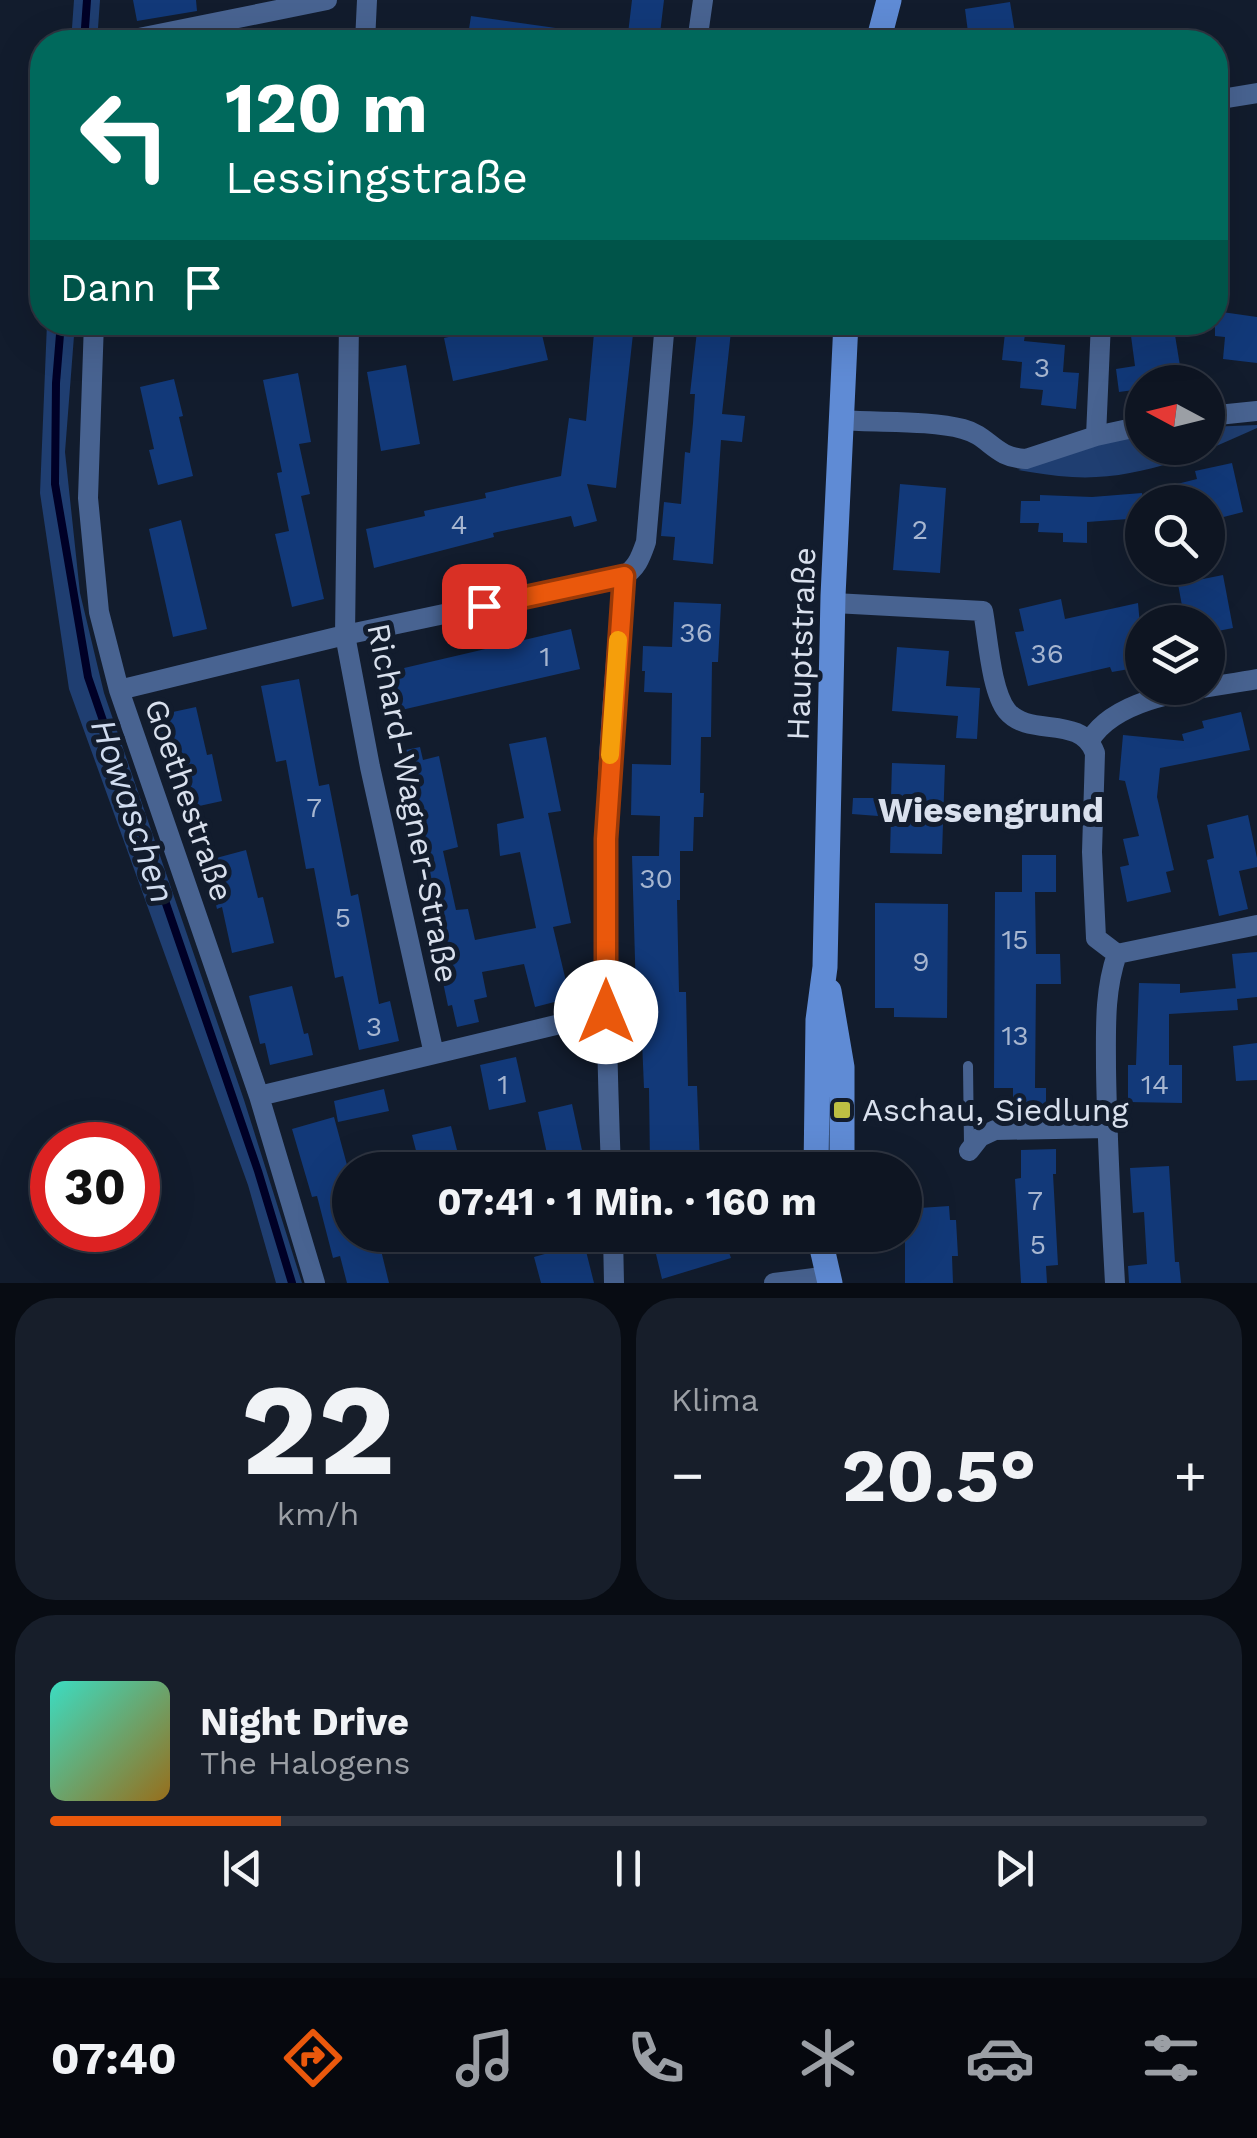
<!DOCTYPE html>
<html lang="de">
<meta charset="utf-8">
<style>
:root{--surface:#0e1522;--page:#171e2a;--text:#f1f3f6;--muted:#9b9fa5;--line:#2e3440;--accent:#ea580c}
body{margin:0;font-family:"Work Sans",sans-serif;background:var(--page);color:var(--text);height:100vh;display:flex;flex-direction:column;font-size:38px;white-space:nowrap}
*{box-sizing:border-box;margin:0}
p{font-size:32px;color:var(--muted)}
.icon{flex:none;width:55px;height:55px;fill:none;stroke:currentColor;stroke-width:2;stroke-linecap:round;stroke-linejoin:round}
.map{position:relative;height:1283px;overflow:hidden}
.panel{display:flex;flex-direction:column;gap:15px;padding:15px;background:#080c13;flex:1}
.panel>*{flex:none}
.top-card{position:absolute;left:30px;top:30px;width:1198px;height:305px;border-radius:40px;box-shadow:0 10px 40px #0002,0 0 0 2px var(--line);background:#00695c;color:#fff;overflow:hidden}
.needle{width:65px;rotate:277deg}
.buttons{position:absolute;left:1125px;top:365px;display:grid;gap:20px}
.buttons a{display:grid;place-items:center;width:100px;height:100px;border-radius:50%;background:var(--surface);box-shadow:0 10px 40px #0002,0 0 0 2px var(--line);font-size:50px}
.speed{position:absolute;left:30px;top:1122px;display:flex;gap:20px;font-size:50px;font-weight:700;text-align:center}
.speed>*{display:grid;place-content:center;width:130px;height:130px;border-radius:50%;background:var(--surface);box-shadow:0 10px 40px #0002,0 0 0 2px var(--line);line-height:1}
.speed .limit{border:15px solid #d22;background:#fff;color:#111}
.pin{position:absolute;display:grid;place-items:center;width:85px;height:85px;color:#fff;margin:-42px;border-radius:20px;box-shadow:0 5px 15px #0006}
.me{position:absolute;width:110px;margin:-55px;rotate:0deg;stroke-linejoin:round;filter:drop-shadow(0 0 8px #0008)}
.turn{display:flex;align-items:center;gap:35px;height:210px;padding:0 30px;font-size:45px}
.turn .icon{width:130px;height:130px;stroke-width:2.5}
.turn b{display:block;font-size:70px;line-height:85px}
.then{display:flex;align-items:center;height:95px;padding:0 30px;background:#0003;gap:20px;font-size:38px}
.big{font-size:75px;font-weight:700;line-height:1.1}
.panel .widget{flex:1;display:flex;flex-direction:column;justify-content:center;gap:15px;min-width:0;padding:0 35px;border-radius:40px;background:var(--page)}
.panel .dial{align-items:center;gap:0}
.dial b{font-size:130px;line-height:1}
.song{display:flex;align-items:center;gap:30px}
.cover{width:120px;height:120px;border-radius:15px;background:linear-gradient(135deg,hsl(170 70% 55%),hsl(40 70% 35%))}
.played{height:10px;border-radius:5px;background:linear-gradient(90deg,var(--accent) 20%,var(--line) 20%)}
.keys{display:flex;justify-content:space-around;direction:ltr}
.heat{display:flex;justify-content:space-between;align-items:center;font-size:55px;direction:ltr}
.panel .tiles{flex:1;display:grid;gap:15px;grid-template-columns:1fr 1fr}
.widget:last-child{grid-column:span 2}
.trip{position:absolute;left:332px;top:1152px;width:590px;height:100px;border-radius:50px;background:var(--surface);box-shadow:0 10px 40px #0002,0 0 0 2px var(--line);font-weight:700;line-height:100px;text-align:center}
.tab-bar{display:flex;height:160px;justify-content:space-around;align-items:center;background:#06080e;color:var(--muted)}
.tab-bar .icon{width:70px;height:70px}
.tab-bar .selected{color:var(--accent)}
.tab-bar b{font-size:45px;color:var(--text)}
.map>svg:first-child{display:block}
.green{fill:#1f3e71}
.lines{fill:none;stroke-linecap:round;stroke-linejoin:round}
.stream{stroke:#000026;stroke-width:8}
.building{fill:#123979}
.lane{stroke:#486391;stroke-width:10}
.street{stroke:#486391;stroke-width:20}
.secondary{stroke:#5f8bd5;stroke-width:25}
.route-casing{stroke:#983908;stroke-width:25}
.route{stroke:#ea580c;stroke-width:18}
.slow{stroke:#f59e0b;stroke-width:18}
.poi-dot{fill:#bdbf43;stroke:#121c2d;stroke-width:4}
.labels{text-anchor:middle;dominant-baseline:central;stroke-width:10;stroke-linejoin:round;paint-order:stroke}
.number-label{font-size:28px;fill:#a7b6d0}
.street-label{font-size:32px;fill:#d9e0ed;stroke:#121c2d}
.poi-label{font-size:32px;fill:#d9e0ed;stroke:#121c2d;text-anchor:start}
.neighbourhood-label{font-size:35px;font-weight:bold;fill:#d9e0ed;stroke:#121c2d}
.water-label{font-size:35px;font-style:italic;fill:#d0dcef;stroke:#121c2d}
</style>
<div class="map">
<svg width="1257" height="1283" viewBox="0 0 1257 1283">
<rect width="100%" height="100%" fill="#121c2d"/>
<path class="green" d="M74 0H100L97 42H71Z
M47 323H75L65 452 80 593 104 693 244 1100 302 1283H276L248 1185 69 689 40 493Z
M1257 425V428C1200 454 1137 481 1072 477 1054 476 1036 473 1018 470L1089 447 1142 434V448H1208V427Z"/>
<g class="lines">
<path class="stream" d="M84 42 87 0
M61 322 56 383 55 484 88 677 258 1171 292 1283"/>
</g>
<path class="building" d="M133 0H196L197 11 137 21Z
M632 0H664L659 42H627Z
M1010 2 1015 33 969 40 965 9Z
M471 16 570 30 569 42H467Z
M1215 311 1257 317V363L1223 359 1225 337 1215 336Z
M517 322H539L548 360 453 381 444 338Z
M595 322 634 325 616 488 587 484 597 521 574 527 571 516 493 533 494 537 374 568 366 529 425 516 424 511 486 498 485 493 561 476 569 418 586 421Z
M698 322H732L722 414 745 416 742 442 721 440 713 564 673 560 675 537 661 536 664 502 681 504 685 452 690 453 693 423 695 394H690Z
M1174 329 1181 372 1139 379 1141 389 1119 392 1116 369 1135 366 1131 336Z
M1005 333 1025 335 1024 341 1065 345 1063 372 1079 373 1076 409 1041 405 1043 390 1020 388 1022 362 1002 360Z
M406 365 420 444 381 451 367 372Z
M298 373 311 442 299 444 310 494 301 496 324 599 292 607 275 534 289 531 277 473 282 472 263 380Z
M174 379 183 416 179 417 193 476 158 485 149 450 154 449 140 387Z
M1232 463 1243 512 1208 521V502H1181L1177 484 1197 479 1195 471Z
M900 484 946 488 940 573 893 570Z
M1142 493V518L1087 522V543L1063 542V533L1038 532 1039 523H1020L1021 501H1040V495L1092 497Z
M181 520 207 629 173 637 149 529Z
M1223 575 1233 628 1208 633V622H1185L1178 584Z
M1061 599 1065 619 1138 603 1142 647 1130 649 1135 668 1112 672 1110 667 1028 686 1015 632 1024 631 1019 609Z
M674 602 721 604 718 662H712L711 737H701L700 793H704L703 817H694L693 851H680V900H677L679 992H686L688 1086H697L700 1164H650L649 1088H644L640 993 636 994 632 856H659L660 816 631 815 632 764 671 765 672 693 644 692 645 671H642L643 646 672 647Z
M571 629 580 669 397 711 387 672Z
M897 647 949 651 946 686 980 688 977 739 956 738 958 716 892 711Z
M299 679 319 786 329 784 351 896 358 894 379 1004 390 1001 399 1041 359 1050 343 976 335 978 314 868 306 869 286 760 276 762 261 686Z
M196 707 207 755 212 754 222 801 181 810 170 764 164 765 154 716Z
M1241 712 1250 750 1160 768 1157 797 1174 870 1166 872 1171 892 1127 902 1120 867 1129 865 1123 839 1139 836 1125 781 1119 780 1123 735 1184 741 1182 734 1204 728 1202 721Z
M546 737 561 811 548 813 571 923 553 927 570 998 535 1007 524 964 482 972 487 997 474 1000 479 1022 457 1027 452 1005 448 1006 429 916 432 915 396 752 420 747 423 760 439 756 458 847 443 851 456 910 468 909 475 940 536 928 520 852 500 856 497 824 524 818 509 744Z
M892 763 945 765 942 854 890 853 891 817 852 814 853 798H891Z
M1248 815 1257 858V867L1239 871 1248 909 1219 916 1207 860 1214 858 1207 825Z
M246 850 258 898 263 897 274 943 232 953 222 907 217 909 205 861Z
M1022 855H1056V892H1035L1036 954H1060L1061 984H1036L1035 1088H1046V1109H1013V1088H994L995 892H1029H1022Z
M875 903 948 904 947 1018 894 1017V1008H875Z
M1257 952V997L1237 999 1232 954Z
M1139 983 1180 984V993L1236 988 1238 1010 1169 1014V1065H1182V1103L1128 1102V1065H1136Z
M292 986 304 1034 308 1033 313 1055 270 1065 265 1043 260 1044 249 996Z
M1257 1043V1080L1236 1081 1233 1046Z
M516 1057 526 1102 489 1110 480 1065Z
M384 1089 389 1111 338 1122 334 1101Z
M572 1104 583 1155 549 1163 538 1112Z
M334 1117 350 1176V1235H370L373 1248 380 1246 389 1283H347L340 1256 333 1258 317 1196 312 1197 292 1129Z
M451 1126 462 1170H421L412 1135Z
M1056 1149V1174H1053L1058 1265 1046 1266 1047 1283H1021L1015 1179 1021 1178V1150Z
M1169 1166 1175 1262H1179L1181 1283H1129L1128 1266 1147 1264 1144 1212 1133 1213 1130 1168Z
M949 1206 950 1220H956L958 1256H952L953 1283H905V1209Z
M680 1235H723L731 1258 662 1279 656 1254 684 1246Z
M584 1243 594 1283H541L534 1257Z"/>
<g class="lines">
<path class="lane" d="M968 1066 969 1145"/>
<path class="street" d="M119 42 327 0
M365 42 367 0
M697 42 703 0
M1215 100 1257 93
M94 322 88 498 99 612 119 690 259 1096 315 1283
M349 322 345 635 370 767 434 1054
M1208 416 1257 411
M843 420C879 423 929 420 963 429 990 436 994 458 1026 459L1096 436 1142 426
M1096 436 1101 322
M834 603 983 611C988 638 991 691 1007 711 1029 738 1081 714 1095 753L1092 852 1096 938 1117 954C1104 992 1106 1029 1106 1068 1107 1140 1111 1211 1115 1283
M119 690 345 635 623 576
M1090 740C1119 693 1205 689 1257 679
M1117 954 1257 925
M259 1096 606 1013
M969 1151 980 1137 995 1130 1107 1128
M611 1170C607 1061 604 952 606 842 607 754 616 665 623 576 637 569 641 556 646 542L665 322
M613 1235 614 1283
M774 1283 830 1276"/>
<path class="secondary" d="M878 42 889 0
M829 991 842 1067V1170
M816 1170 818 1020 825 967 833 596 846 322
M819 1235 830 1283"/>
</g>
<g class="lines">
<g class="route-casing">
<path id="route" d="M484 606 624 576 606 839V1012"/>
</g>
<use href="#route" class="route"/>
<path class="slow" d="M610 755 618 640"/>
</g>
<rect class="poi-dot" x="832" y="1100" width="20" height="20" rx="5"/>
<g class="labels">
<g class="number-label">
<text x="1042" y="367">3</text>
<text x="459" y="524">4</text>
<text x="920" y="529">2</text>
<text x="696" y="632">36</text>
<text x="1047" y="653">36</text>
<text x="545" y="656">1</text>
<text x="314" y="807">7</text>
<text x="656" y="878">30</text>
<text x="343" y="917">5</text>
<text x="1015" y="939">15</text>
<text x="921" y="961">9</text>
<text x="374" y="1026">3</text>
<text x="1015" y="1035">13</text>
<text x="503" y="1084">1</text>
<text x="1155" y="1084">14</text>
<text x="1035" y="1200">7</text>
<text x="1038" y="1244">5</text>
</g>
<g class="street-label">
<text transform="translate(801 644) rotate(-88)">Hauptstraße</text>
<text transform="translate(189 800) rotate(71)">Goethestraße</text>
<text transform="translate(413 803) rotate(79)">Richard-Wagner-Straße</text>
</g>
<g class="poi-label">
<text x="862" y="1110">Aschau, Siedlung</text>
</g>
<g class="neighbourhood-label">
<text x="991" y="810">Wiesengrund</text>
</g>
<g class="water-label">
<text transform="translate(133 811) rotate(71)">Howaschen</text>
</g>
</g>
</svg>
<div class="buttons">
<a><svg class="needle" viewBox="-14 -14 28 28"><path d="M0-13l5 13h-10z" fill="#e53935"/><path d="M0 13l5-13h-10z" fill="#9b9fa5"/></svg></a>
<a><svg class="icon" aria-label="search" viewBox="0 0 24 24"><circle cx="10" cy="10" r="6"/><path d="M15 15l6 6"/></svg></a>
<a><svg class="icon" aria-label="layers" viewBox="0 0 24 24"><path d="M12 4l9 5-9 5-9-5zM3 14l9 5 9-5"/></svg></a>
</div>
<div class="speed"><div class="limit">30</div></div>
<div class="pin" style="left:484px;top:606px;background:#d93025"><svg class="icon" aria-label="arrive" viewBox="0 0 24 24"><path d="M6 21V4h12l-3 4 3 4H6"/></svg></div>
<svg class="me" style="left:606px;top:1012px" viewBox="-20 -20 40 40"><circle r="19" fill="#fff"/><path d="M0-13L10 11 0 6-10 11z" fill="#ea580c"/></svg>
<div class="trip">07:41 · 1 Min. · 160 m</div>
<div class="top-card">
<div class="turn"><svg class="icon" aria-label="left" viewBox="0 0 24 24"><path d="M17 20v-9H6M10 6l-5 5 5 5"/></svg><div><b>120 m</b>Lessingstraße</div></div>
<div class="then">Dann<svg class="icon" aria-label="arrive" viewBox="0 0 24 24"><path d="M6 21V4h12l-3 4 3 4H6"/></svg></div>
</div>
</div>
<section class="panel">
<div class="tiles">
<div class="widget dial"><b>22</b><p>km/h</p></div>
<div class="widget"><p>Klima</p>
<div class="heat"><a>−</a><b class="big">20.5°</b><a>+</a></div>
</div>
<div class="widget">
<div class="song"><i class="cover"></i><div><b>Night Drive</b><p>The Halogens</p></div></div>
<div class="played"></div>
<div class="keys"><svg class="icon" aria-label="previous" viewBox="0 0 24 24"><path d="M18 5L8 12l10 7zM5 5v14"/></svg><svg class="icon" aria-label="pause" viewBox="0 0 24 24"><path d="M8 5v14M16 5v14"/></svg><svg class="icon" aria-label="next" viewBox="0 0 24 24"><path d="M6 5l10 7-10 7zM19 5v14"/></svg></div>
</div>
</div>
</section>
<nav class="tab-bar">
<b>07:40</b>
<svg class="icon selected" aria-label="directions" viewBox="0 0 24 24"><path d="M12 3l9 9-9 9-9-9zM9 14v-3h6M13 9l2 2-2 2"/></svg>
<svg class="icon" aria-label="music" viewBox="0 0 24 24"><path d="M9 18V5l10-2v13"/><circle cx="6" cy="18" r="3"/><circle cx="16" cy="16" r="3"/></svg>
<svg class="icon" aria-label="phone" viewBox="0 0 24 24"><path d="M5 4h4l2 5-3 2q2 4 5 5l2-3 5 2v4C11 20 4 13 5 4z"/></svg>
<svg class="icon" aria-label="climate" viewBox="0 0 24 24"><path d="M12 3v18M4 7l16 10M4 17L20 7"/></svg>
<svg class="icon" aria-label="car" viewBox="0 0 24 24"><path d="M5 17H2v-5l4-1 3-4h7l3 4 3 1v5h-3M9 17h6M6 11h13"/><circle cx="7" cy="17" r="2"/><circle cx="17" cy="17" r="2"/></svg>
<svg class="icon" aria-label="filters" viewBox="0 0 24 24"><path d="M4 7h16M4 17h16"/><circle cx="9" cy="7" r="2"/><circle cx="15" cy="17" r="2"/></svg>
</nav>
